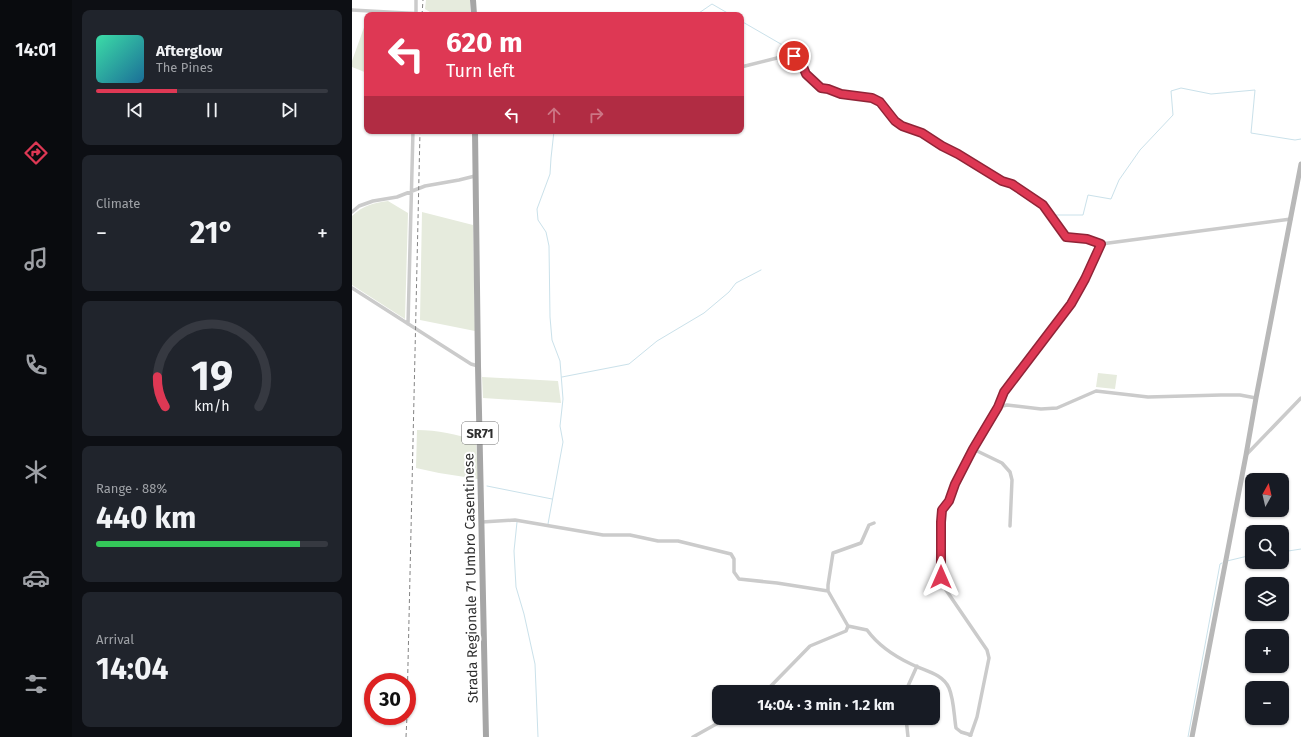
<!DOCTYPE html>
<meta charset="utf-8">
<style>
:root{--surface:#171b24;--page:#20242c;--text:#f1f3f6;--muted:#9ea1a6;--line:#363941;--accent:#de3854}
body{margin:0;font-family:"Fira Sans",sans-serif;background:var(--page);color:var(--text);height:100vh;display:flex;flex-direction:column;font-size:15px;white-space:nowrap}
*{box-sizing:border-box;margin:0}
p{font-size:13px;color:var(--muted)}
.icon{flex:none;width:22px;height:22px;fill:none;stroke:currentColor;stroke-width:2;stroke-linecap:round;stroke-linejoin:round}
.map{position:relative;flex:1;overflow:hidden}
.side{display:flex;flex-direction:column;gap:10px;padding:10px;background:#0d0f14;width:280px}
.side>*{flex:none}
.guide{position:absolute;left:12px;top:12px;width:380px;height:122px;border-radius:8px;box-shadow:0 1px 3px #0004;background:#de3854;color:#fff;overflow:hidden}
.needle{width:26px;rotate:8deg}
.fabs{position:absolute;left:893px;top:473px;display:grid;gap:8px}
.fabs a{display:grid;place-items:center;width:44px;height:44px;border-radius:8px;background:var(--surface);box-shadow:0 1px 3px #0004;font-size:20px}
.speed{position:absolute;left:12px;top:673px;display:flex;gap:8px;font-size:20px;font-weight:700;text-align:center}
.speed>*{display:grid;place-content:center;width:52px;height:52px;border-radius:50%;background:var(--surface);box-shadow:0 1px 3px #0004;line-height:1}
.speed .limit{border:6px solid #d22;background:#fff;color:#111}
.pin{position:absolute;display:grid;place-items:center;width:34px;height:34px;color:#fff;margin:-17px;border:2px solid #fff;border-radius:50%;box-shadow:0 1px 4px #0007}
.me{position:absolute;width:44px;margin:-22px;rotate:0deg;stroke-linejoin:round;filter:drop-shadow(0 0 3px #0008)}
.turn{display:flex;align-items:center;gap:14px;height:84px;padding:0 16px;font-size:18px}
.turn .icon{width:52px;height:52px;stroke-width:2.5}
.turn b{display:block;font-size:28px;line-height:34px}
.lanes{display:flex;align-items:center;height:38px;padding:0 16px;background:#0003;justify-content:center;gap:20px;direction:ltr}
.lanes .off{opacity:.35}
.big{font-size:30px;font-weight:700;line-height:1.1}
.side .widget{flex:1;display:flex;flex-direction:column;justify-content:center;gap:6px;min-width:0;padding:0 14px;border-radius:8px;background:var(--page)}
.side .dial{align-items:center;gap:0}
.dial svg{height:104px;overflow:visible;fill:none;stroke:var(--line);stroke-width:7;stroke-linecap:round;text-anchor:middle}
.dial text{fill:var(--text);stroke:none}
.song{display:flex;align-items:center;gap:12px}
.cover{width:48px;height:48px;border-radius:6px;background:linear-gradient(135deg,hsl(160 70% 55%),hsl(200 70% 35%))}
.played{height:4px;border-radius:2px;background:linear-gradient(90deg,var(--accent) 35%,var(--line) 35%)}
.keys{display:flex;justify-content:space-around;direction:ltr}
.heat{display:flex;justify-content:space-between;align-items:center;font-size:22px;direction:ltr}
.charge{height:6px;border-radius:3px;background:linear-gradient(90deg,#34c759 88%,var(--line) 0)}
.trip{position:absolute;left:360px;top:685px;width:228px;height:40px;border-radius:8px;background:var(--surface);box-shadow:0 1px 3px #0004;font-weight:700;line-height:40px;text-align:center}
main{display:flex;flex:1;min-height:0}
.dock{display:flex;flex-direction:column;width:72px;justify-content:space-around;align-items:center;background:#090b0e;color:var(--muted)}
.dock .icon{width:28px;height:28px}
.dock .selected{color:var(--accent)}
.dock b{font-size:18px;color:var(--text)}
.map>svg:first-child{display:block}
.green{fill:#e6ebdd}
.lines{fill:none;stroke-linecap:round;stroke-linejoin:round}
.stream{stroke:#cae1ea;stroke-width:1}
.street{stroke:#cbcbcb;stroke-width:3.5}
.secondary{stroke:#b8b8b8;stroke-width:5}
.primary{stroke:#a6a6a6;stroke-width:6}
.rail{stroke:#838383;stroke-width:1;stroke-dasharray:4 3;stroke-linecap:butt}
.route-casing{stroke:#902437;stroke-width:10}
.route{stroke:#de3854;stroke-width:7}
.labels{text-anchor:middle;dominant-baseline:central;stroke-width:4;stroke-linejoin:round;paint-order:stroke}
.shield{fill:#fff;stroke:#6d6d6d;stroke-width:1}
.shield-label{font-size:13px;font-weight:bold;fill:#2e2e2e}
.street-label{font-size:14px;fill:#2e2e2e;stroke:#fff}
</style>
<main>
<nav class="dock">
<b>14:01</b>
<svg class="icon selected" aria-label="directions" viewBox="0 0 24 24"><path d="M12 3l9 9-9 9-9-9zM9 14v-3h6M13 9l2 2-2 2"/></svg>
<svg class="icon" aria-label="music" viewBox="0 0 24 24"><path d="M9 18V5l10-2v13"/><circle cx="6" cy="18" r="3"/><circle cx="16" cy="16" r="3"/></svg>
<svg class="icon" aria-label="phone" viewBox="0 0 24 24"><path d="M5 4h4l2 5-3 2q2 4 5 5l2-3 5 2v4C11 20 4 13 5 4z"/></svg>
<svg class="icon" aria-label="climate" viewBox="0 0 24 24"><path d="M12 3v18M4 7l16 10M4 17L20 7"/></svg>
<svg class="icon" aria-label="car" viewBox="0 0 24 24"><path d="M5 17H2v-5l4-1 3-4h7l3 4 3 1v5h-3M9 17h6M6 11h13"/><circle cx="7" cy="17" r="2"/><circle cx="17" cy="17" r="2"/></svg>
<svg class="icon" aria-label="filters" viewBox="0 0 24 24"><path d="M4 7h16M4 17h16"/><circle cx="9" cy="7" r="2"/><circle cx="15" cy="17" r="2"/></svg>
</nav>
<section class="side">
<div class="widget">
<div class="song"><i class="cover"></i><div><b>Afterglow</b><p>The Pines</p></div></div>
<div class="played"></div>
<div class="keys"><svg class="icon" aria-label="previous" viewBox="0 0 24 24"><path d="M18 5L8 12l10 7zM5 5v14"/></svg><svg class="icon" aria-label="pause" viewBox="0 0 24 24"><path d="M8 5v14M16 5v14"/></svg><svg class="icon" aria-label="next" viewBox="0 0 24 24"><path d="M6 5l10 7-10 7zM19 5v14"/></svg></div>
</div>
<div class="widget"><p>Climate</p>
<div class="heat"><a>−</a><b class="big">21°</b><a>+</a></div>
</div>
<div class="widget dial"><svg viewBox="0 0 100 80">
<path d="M14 69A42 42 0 1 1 86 69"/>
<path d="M14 69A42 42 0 0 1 8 46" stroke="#de3854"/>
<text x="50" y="56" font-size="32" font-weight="700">19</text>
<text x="50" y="72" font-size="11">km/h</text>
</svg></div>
<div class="widget"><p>Range · 88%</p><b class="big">440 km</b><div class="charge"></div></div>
<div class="widget"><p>Arrival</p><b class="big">14:04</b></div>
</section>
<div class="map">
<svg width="949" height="737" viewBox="0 0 949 737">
<rect width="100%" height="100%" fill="#fff"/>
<path class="green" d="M74 0H118V12L115 14 78 12 73 9Z
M15 19V73L0 67V61Z
M36 201 56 213 53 319 0 285V216C12 205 21 203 36 201Z
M70 212 121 225 123 331 68 320Z
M746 373 765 375 763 389 744 387Z
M130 377 206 381 209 403 131 398Z
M65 430C86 430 104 434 124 441L126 479 87 473 64 468Z"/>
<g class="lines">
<path class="stream" d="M344 15 360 4 379 15
M389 21 434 47
M443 54 447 59
M515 96H521L527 99
M549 123 572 131 596 147
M604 151 620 159 632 168
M668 188 682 197
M699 215H731L736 195 759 199 767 180 788 150 821 115 819 91 829 88 859 94 903 90 899 133 943 140 949 139
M210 377 277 364 305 341 352 313 377 292 384 283 409 270
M135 486 200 499
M165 522 162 551 164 587 172 614 183 664 186 737
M196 524 211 442 208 426 211 399 208 361 200 340 198 317 197 246 194 232 186 220 185 209 198 174 199 158 202 131
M930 552 949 549
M875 561 900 555
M836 737 868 564 870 563"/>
<path class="street" d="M0 10 90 15
M64 15V0
M389 67 425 58 435 49 450 64 454 74 469 88 475 89 489 94 520 98 528 102 543 121 550 126 570 133 590 146 606 154 650 181 660 184 675 195 691 205 714 237 735 239 749 244 939 219
M0 212 7 206 21 201 45 197 73 186 107 180 123 176
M0 288 119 364 126 366
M56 324 61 131
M646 407 653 392 719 304 733 279 749 244
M621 449 650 463 658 472 660 480 658 526
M894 455 949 398
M130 522 163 520 251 535H278L306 541H326L379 554 382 559V572L387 579 425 583 476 591
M522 523 517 525 509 543 481 553 476 585V591L496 626 515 630C526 645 542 656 559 664 572 671 590 673 597 688 602 700 602 716 604 728L609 732 619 735
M413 692 458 646 494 631 496 626
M555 692 556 686 565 666
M554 718 556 737
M341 737 375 718
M618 737 625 717 637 658 635 650 594 590 589 577V516L590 511 597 501 603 484 621 449 646 407 655 405 689 409 705 408 744 391 796 397 869 395H888L904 398"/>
<path class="secondary" d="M840 737 894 455 904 398 949 164"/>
<path class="primary" d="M121 0 122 15
M123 131 126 366 134 737"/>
<path class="rail" d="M70 15 71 0
M55 708 68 131
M54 737 55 716"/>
</g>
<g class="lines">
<g class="route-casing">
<path id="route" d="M442 56 450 64 454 74 469 88 476 89 489 94 520 98 528 102 543 121 550 126 570 133 590 146 606 154 650 181 660 184 691 205 714 237 735 239 749 244 733 279 719 304 652 392 646 407 621 449 603 484 597 501 590 510 589 522V577"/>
</g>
<use href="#route" class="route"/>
</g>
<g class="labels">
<rect class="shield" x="110" y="422" width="36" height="22" rx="3"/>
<g class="shield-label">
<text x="128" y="433">SR71</text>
</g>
<g class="street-label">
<text transform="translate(119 578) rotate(-91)">Strada Regionale 71 Umbro Casentinese</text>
</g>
</g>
</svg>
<div class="fabs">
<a><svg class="needle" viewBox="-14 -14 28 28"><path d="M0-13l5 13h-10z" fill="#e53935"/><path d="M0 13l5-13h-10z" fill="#9ea1a6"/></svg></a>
<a><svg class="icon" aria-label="search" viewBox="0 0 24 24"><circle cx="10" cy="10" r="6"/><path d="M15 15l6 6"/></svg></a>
<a><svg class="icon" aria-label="layers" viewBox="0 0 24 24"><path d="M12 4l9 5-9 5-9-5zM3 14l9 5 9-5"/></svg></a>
<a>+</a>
<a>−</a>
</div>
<div class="speed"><div class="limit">30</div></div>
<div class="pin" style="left:442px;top:56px;background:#d93025"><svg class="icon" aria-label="arrive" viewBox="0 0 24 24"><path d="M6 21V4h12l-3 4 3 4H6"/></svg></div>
<svg class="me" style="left:589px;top:577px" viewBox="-20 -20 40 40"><path d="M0-17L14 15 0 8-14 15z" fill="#de3854" stroke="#fff" stroke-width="4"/></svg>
<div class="trip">14:04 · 3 min · 1.2 km</div>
<div class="guide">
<div class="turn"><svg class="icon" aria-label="left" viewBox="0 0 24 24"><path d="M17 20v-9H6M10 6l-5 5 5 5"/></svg><div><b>620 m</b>Turn left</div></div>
<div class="lanes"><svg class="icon" aria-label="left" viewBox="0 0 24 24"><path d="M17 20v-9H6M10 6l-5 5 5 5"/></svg><svg class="icon off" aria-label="ahead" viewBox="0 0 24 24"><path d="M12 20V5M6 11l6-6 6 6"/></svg><svg class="icon off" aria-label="right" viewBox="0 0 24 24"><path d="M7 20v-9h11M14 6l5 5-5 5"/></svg></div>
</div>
</div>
</main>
